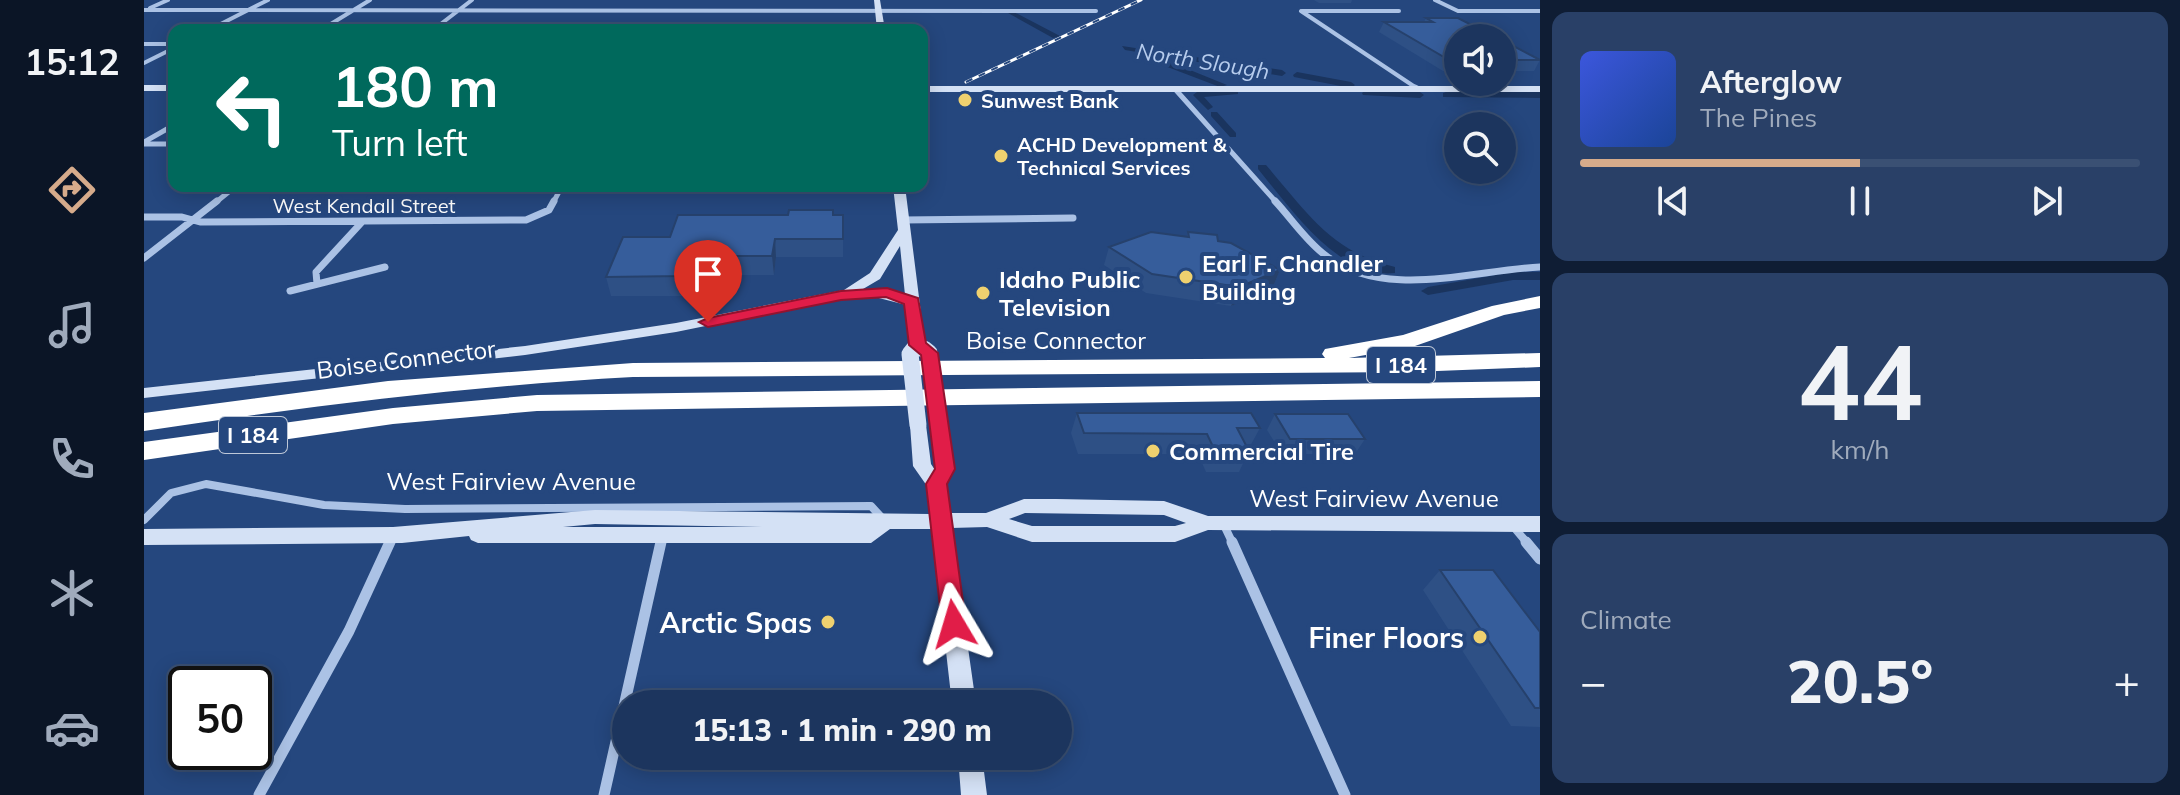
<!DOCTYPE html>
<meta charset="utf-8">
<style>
:root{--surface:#1c355e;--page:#294067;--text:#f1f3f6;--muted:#a0abbc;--line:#3a5073;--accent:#d6ab8b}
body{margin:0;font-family:Mulish,sans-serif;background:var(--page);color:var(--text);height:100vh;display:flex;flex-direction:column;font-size:30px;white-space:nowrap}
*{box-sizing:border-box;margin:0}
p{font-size:26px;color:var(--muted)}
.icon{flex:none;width:44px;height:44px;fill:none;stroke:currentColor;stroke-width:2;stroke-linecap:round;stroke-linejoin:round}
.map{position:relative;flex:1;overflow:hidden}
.drawer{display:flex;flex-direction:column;gap:12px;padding:12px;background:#0f1d34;width:640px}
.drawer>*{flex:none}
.guide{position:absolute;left:24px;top:24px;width:760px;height:168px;border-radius:16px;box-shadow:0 4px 20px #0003,0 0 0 2px var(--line);background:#00695c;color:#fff;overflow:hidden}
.fabs{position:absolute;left:1300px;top:24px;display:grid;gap:16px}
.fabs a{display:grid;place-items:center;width:72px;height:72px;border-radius:50%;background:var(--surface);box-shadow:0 4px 20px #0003,0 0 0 2px var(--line);font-size:40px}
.speed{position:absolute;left:24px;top:666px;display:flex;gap:16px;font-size:40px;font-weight:700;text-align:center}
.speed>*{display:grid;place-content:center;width:104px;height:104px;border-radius:50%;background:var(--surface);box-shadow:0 4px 20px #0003,0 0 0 2px var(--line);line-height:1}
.speed .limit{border:4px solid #111;border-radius:12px;background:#fff;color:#111}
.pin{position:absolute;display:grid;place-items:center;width:68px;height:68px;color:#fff;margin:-82px -34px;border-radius:50% 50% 50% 0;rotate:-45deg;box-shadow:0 0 8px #0007}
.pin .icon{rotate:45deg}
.me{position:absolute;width:88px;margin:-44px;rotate:353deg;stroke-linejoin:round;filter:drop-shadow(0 0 6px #0008)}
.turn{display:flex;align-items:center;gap:28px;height:168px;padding:0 32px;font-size:36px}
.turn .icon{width:104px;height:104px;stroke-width:2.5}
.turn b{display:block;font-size:56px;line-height:68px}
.big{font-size:60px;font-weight:800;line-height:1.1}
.drawer .card{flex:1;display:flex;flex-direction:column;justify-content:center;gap:12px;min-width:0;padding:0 28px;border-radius:16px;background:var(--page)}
.drawer .dial{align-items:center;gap:0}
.dial b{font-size:104px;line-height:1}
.song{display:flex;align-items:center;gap:24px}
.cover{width:96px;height:96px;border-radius:12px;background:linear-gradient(135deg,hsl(230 70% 55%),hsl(220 70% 35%))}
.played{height:8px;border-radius:4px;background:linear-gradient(90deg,var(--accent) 50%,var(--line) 50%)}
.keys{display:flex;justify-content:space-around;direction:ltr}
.heat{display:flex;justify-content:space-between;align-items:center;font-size:44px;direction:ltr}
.trip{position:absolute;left:468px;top:690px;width:460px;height:80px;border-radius:40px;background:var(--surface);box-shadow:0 4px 20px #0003,0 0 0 2px var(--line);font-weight:800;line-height:80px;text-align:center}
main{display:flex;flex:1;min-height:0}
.dock{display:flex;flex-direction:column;width:144px;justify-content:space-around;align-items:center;background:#0b1526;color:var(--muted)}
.dock .icon{width:56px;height:56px}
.dock .active{color:var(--accent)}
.dock b{font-size:36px;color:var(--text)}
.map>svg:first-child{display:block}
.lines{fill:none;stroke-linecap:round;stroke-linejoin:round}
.canal{fill:#1a345e;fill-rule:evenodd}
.street-far4{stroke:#abc2e5;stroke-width:4}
.street-far3{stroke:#abc2e5;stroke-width:5}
.street-far2{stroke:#abc2e5;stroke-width:7}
.street-far1{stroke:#abc2e5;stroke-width:8}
.street{stroke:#abc2e5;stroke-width:11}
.secondary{fill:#d4e1f5;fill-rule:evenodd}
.highway{fill:#fff;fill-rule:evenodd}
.rail-casing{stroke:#fff;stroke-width:3}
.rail{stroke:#25477e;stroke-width:2;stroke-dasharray:7;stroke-linecap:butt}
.secondary-bridge-far1{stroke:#d4e1f5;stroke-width:13}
.secondary-bridge{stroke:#d4e1f5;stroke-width:17}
.wall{fill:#2e5085}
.shaded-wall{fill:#26416c}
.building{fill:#365d9b;stroke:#26416c;stroke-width:2}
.route{fill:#e11d48;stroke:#92132f;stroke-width:2}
.poi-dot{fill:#efd16f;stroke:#25477e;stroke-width:3}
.labels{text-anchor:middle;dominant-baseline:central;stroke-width:8;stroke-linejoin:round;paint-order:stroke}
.far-poi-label{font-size:20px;font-weight:bold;fill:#fff;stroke:#25477e;text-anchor:start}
.far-street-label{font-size:20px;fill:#fff;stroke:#25477e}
.far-water-label{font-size:22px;font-style:italic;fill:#b6cced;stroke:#25477e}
.shield{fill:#25477e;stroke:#bec8d8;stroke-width:2}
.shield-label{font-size:22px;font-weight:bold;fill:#fff}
.poi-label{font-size:24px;font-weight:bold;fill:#fff;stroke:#25477e;text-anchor:start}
.street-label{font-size:24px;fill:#fff;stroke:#25477e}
.near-poi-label{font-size:28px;font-weight:bold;fill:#fff;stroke:#25477e;text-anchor:end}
</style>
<main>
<nav class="dock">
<b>15:12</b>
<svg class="icon active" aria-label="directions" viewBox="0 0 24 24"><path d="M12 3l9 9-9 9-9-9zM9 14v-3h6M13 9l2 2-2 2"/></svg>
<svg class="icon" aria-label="music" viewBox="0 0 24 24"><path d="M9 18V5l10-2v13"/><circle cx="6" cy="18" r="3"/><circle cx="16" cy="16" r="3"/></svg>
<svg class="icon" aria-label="phone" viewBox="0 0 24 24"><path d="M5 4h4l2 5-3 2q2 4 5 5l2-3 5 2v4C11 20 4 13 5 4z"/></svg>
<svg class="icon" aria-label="climate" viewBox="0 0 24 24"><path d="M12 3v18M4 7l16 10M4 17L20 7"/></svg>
<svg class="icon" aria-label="car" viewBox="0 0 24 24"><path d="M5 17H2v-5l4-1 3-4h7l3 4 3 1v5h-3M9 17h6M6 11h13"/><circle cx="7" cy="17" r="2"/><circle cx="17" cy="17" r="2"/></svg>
</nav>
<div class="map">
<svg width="1396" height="795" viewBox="0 0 1396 795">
<rect width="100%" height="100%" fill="#25477e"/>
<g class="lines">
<path class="canal" d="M864 11H868L916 36 909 38 864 13Z
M978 46 1138 70 1142 73 1138 76 981 50Z
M1013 59H1019L1083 85 1076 87 1013 63Z
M1153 72 1207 82 1211 85 1207 88 1150 77 1149 75Z
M1091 89 1094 90V94L1060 97 1069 107 1064 110 1049 95 1053 92Z
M1222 90 1276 92 1280 95 1276 98 1219 95 1218 93Z
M1302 92H1396V98L1299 97V93Z
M1067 112H1073L1092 133V137H1086L1067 116Z
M1114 165H1122C1162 211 1187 252 1251 267V273C1195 280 1145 206 1114 169Z
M1369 272H1396V280H1369L1284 295 1277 291 1284 287Z"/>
<path class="street-far4" d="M1291 0 1314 11H1396
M6 8 24 0
M0 10 952 11
M1157 11 1274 89
M1158 11H1255
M65 30 124 0
M177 30 226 0
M289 30 328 0
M0 44H30
M0 63 30 48"/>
<path class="street-far3" d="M1271 87 1275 89
M1031 89 1133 203
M0 142 30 125
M0 144H30
M71 203 92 186
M409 203 418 186"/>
<path class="street-far2" d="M1131 201C1147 218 1162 241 1181 255 1240 301 1329 270 1396 267
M0 217H38L56 222 382 220 405 210 410 201
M759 220 929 218
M0 258 73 201
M173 284 172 272 218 222
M146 291 241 267"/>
<path class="street-far1" d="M0 520 27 493 62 484 180 505 261 509 727 506 739 519
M1079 523 1089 544
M1368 525 1384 544
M245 544 249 535
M516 544 518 536"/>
<path class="street" d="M1088 542 1201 795
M1382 542 1396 559
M115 795 205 631 246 542
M460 795 517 542"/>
<path class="secondary" d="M730 0H736L741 30H733Z
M0 85H30V91H0Z
M778 86H1396V92H778Z
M749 186H761L781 345 779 348 774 350 767 345 762 305 731 297 689 300 532 332 381 355 0 398V388L381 346 532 323 700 290 726 273 754 230ZM756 246 761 295 719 289 736 279Z
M774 419 782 425 787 464 791 470 787 426 795 420 803 426 810 469 801 484 805 513H842L880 499H912L1020 501 1064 516H1396V532L1064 530 1031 542H888L843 527 807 528 832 704H808L788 529H746L727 543H334L327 540 325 536 258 543 0 545V529L249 527 451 510 786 514 783 486 769 466 766 425ZM881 513 1020 515 1042 523 1031 526H888L865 519ZM451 524 618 527H419Z
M814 756H838L843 795H817Z"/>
<path class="highway" d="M1396 296V308L1360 315 1271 346 1205 358 1396 353V367L1268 372 489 377C325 386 163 406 0 431V413L244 381 489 363 1181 358 1178 354 1181 349 1259 335 1348 306Z
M1396 381V397L393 411 249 424 0 460V442L249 408 393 395Z"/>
<g class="rail-casing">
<path id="rail" d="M822 82 997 0"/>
</g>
<use href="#rail" class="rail"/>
<path class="secondary-bridge-far1" d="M769 351 774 345 782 351"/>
<path class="secondary-bridge" d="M770 349 766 354 774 425
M780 349 785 353 795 426"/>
</g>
<path class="wall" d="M1170 0H1208L1207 3H1175Z
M1282 18 1314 38V71H1299L1235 32 1240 22H1280Z
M1358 40 1396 60 1390 71H1369L1366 76H1358Z
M644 215H699V257H632L630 275H588L586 286H544L541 296H467L462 277 526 237Z
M1044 232 1074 241 1136 270 1128 289 1087 306 1002 293 960 265 965 247 1043 237Z
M933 413 1116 428 1105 448H1104L1105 451 1095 472H1062L1054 454H934L927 433Z
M1131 414 1221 439 1211 454H1138L1123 430Z
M1296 570 1396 632V727L1367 726 1279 590Z"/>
<path class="shaded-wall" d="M631 239 632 257 630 275 628 256Z
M586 256 588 275 586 286 584 266Z
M541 267 544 286 541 296 538 276Z
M1136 270 1128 289 1087 306 1095 287Z"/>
<path class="building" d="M1282 18H1314L1353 38H1314V60H1305L1240 22H1289Z
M1358 40 1396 60H1363L1373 65H1358Z
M645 210H689V215H699V239H631L628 256H586L584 266 541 267 538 276 462 277 479 237H526L534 215H644Z
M1007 232 1045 237 1044 232 1073 235 1074 241 1087 243 1136 270 1095 287 1008 274 965 247Z
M933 413H1107L1116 428H1093L1105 451H1071L1063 434 940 433Z
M1131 414H1204L1221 439H1146Z
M1296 570H1349L1396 632V708H1391Z"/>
<path class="route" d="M743 288 774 298 782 343 794 353 811 469 803 484 822 624 819 631 810 635 801 631 798 624 782 484 791 469 777 355 765 345 760 304 742 297 697 300 564 327 555 322 564 318 697 291Z"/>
<g class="poi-dot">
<circle cx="821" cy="100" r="8"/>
<circle cx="857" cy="156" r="8"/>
<circle cx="1042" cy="277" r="8"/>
<circle cx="839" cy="293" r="8"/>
<circle cx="1009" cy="451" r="8"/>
<circle cx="684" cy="622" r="8"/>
<circle cx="1336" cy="637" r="8"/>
</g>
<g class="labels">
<g class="far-poi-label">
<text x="837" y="100">Sunwest Bank</text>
<text x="873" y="144">ACHD Development &amp;<tspan x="873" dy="23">Technical Services</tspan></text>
</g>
<g class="far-street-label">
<text x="220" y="205">West Kendall Street</text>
</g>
<g class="far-water-label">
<text transform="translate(1059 61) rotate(9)">North Slough</text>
</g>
<g class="shield">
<rect x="1223" y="347" width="68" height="36" rx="6"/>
<rect x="75" y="417" width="68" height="36" rx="6"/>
</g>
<g class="shield-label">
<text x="1257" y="365">I 184</text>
<text x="109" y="435">I 184</text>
</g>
<g class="poi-label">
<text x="1058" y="263">Earl F. Chandler<tspan x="1058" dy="28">Building</tspan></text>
<text x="855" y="279">Idaho Public<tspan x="855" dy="28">Television</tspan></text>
<text x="1025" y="451">Commercial Tire</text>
</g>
<g class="street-label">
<text x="912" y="340">Boise Connector</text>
<text transform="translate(262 359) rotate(-7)">Boise Connector</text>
<text x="367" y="481">West Fairview Avenue</text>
<text x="1230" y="498">West Fairview Avenue</text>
</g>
<g class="near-poi-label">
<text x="668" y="622">Arctic Spas</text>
<text x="1320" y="637">Finer Floors</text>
</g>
</g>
</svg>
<div class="fabs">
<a><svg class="icon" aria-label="sound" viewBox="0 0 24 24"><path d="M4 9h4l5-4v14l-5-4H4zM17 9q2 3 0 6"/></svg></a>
<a><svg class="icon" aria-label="search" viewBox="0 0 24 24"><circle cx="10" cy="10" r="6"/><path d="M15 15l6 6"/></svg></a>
</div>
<div class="speed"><div class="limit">50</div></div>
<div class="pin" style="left:564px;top:322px;background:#d93025"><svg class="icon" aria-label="arrive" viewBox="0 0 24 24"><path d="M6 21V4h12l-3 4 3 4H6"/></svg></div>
<svg class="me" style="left:810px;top:624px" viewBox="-20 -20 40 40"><path d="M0-17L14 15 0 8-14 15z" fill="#e11d48" stroke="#fff" stroke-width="4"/></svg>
<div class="trip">15:13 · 1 min · 290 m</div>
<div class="guide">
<div class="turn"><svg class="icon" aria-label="left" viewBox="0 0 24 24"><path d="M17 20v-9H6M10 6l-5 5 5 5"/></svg><div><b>180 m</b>Turn left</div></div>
</div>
</div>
<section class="drawer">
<div class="card">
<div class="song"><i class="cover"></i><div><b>Afterglow</b><p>The Pines</p></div></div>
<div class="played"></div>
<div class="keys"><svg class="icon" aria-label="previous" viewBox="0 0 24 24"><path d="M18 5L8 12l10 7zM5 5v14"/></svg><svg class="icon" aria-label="pause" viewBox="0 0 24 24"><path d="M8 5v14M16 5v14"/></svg><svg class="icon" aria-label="next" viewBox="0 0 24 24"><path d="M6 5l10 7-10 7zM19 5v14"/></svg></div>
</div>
<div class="card dial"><b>44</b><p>km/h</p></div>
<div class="card"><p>Climate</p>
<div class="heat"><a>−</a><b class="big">20.5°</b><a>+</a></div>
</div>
</section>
</main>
